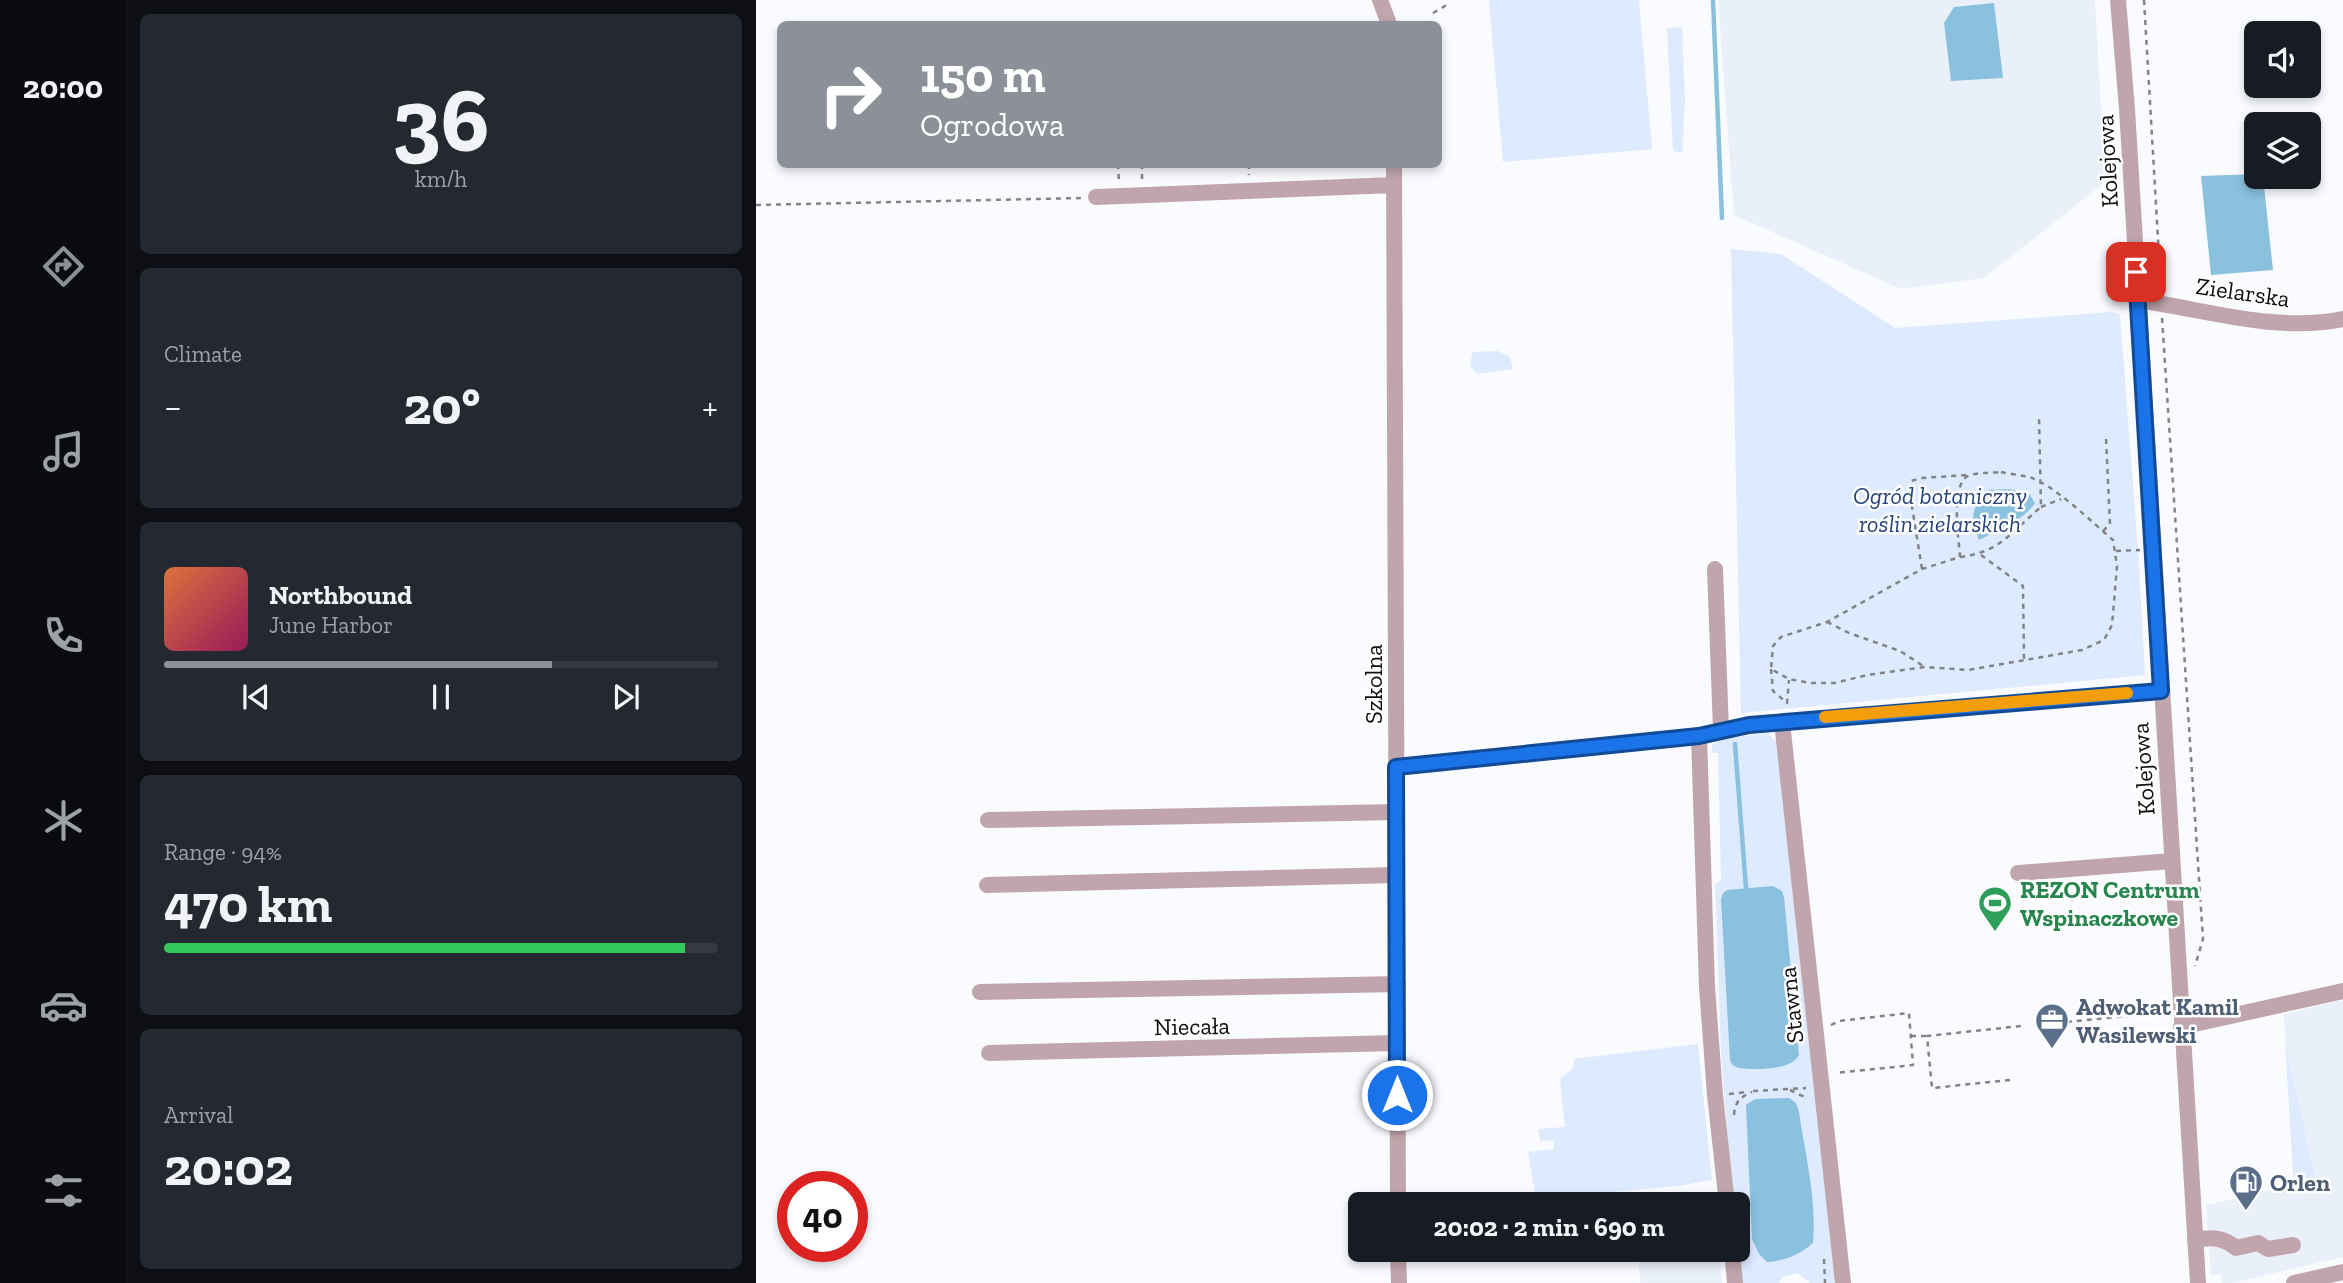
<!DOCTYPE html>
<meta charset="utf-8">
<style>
:root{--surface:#171b24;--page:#242831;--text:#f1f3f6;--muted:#9ea1a6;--line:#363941;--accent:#8c9099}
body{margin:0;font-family:"Zilla Slab",serif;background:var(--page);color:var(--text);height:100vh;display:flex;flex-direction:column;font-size:26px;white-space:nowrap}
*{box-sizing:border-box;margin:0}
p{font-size:23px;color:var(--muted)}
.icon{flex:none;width:38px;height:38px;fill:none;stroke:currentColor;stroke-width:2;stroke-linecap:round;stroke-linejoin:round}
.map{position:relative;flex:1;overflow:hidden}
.panel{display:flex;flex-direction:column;gap:14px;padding:14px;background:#0d0f14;width:630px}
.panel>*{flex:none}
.hud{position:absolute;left:21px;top:21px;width:665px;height:147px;border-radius:10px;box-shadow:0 4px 10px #0003;background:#8c9099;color:#fff;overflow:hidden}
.buttons{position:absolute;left:1488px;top:21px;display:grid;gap:14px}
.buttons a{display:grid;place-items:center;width:77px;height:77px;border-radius:10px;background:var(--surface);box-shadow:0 4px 10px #0003;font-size:35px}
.speed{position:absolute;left:21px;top:1171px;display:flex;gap:14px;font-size:35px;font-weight:700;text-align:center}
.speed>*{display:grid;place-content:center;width:91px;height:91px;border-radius:50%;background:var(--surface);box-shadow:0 4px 10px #0003;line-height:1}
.speed .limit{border:10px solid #d22;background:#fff;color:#111}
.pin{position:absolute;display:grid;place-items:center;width:60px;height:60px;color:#fff;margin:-30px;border-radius:14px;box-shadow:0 4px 10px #0006}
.me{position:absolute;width:77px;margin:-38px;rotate:0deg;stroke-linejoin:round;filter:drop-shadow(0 0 5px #0008)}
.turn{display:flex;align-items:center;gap:24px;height:147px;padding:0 28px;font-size:32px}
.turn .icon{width:91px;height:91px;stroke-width:2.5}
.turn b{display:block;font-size:49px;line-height:60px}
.big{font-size:52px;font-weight:700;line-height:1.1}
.panel .widget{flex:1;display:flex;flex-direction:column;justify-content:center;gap:10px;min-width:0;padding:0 24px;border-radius:10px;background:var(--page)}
.panel .dial{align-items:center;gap:0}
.dial b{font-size:91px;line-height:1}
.song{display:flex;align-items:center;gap:21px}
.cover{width:84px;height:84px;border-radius:10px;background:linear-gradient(135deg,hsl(20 70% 55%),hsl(330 70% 35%))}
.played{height:7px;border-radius:4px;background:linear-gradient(90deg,var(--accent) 70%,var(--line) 70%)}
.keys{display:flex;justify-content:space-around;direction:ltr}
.heat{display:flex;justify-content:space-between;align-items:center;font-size:38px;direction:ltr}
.charge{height:10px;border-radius:5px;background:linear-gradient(90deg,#34c759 94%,var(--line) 0)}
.trip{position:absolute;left:592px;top:1192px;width:402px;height:70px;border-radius:10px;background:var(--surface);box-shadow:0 4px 10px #0003;font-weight:700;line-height:70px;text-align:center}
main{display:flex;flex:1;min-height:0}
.menu{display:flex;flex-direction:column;width:126px;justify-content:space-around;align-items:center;background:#090b0e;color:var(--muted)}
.menu .icon{width:49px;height:49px}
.menu .current{color:var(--accent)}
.menu b{font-size:32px;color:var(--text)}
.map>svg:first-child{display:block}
.built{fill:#eaf0fa}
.green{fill:#deeafe}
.water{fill:#8ac1de}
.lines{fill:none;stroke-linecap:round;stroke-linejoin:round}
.stream{stroke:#8ac1de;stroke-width:4.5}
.path{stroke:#828385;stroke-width:2.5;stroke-dasharray:5 5;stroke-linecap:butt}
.minor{stroke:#c0a6ac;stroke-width:16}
.route-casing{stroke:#114b97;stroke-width:18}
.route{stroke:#1a73e8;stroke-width:12}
.slow{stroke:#f59e0b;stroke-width:12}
.labels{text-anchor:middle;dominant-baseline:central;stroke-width:5;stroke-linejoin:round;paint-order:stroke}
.street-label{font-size:24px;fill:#0e0f10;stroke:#fff}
.park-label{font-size:24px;font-style:italic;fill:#27447b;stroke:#fff}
.leisure-label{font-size:24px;font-weight:bold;fill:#27864d;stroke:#fff;text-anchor:start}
.service-label{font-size:24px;font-weight:bold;fill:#4e5e75;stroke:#fff;text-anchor:start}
</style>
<main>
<nav class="menu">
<b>20:00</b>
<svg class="icon current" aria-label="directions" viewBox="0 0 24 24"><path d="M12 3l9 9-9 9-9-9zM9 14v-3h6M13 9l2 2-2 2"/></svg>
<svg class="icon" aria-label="music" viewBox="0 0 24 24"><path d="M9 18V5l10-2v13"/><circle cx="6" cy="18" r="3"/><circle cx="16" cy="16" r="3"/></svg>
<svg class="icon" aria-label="phone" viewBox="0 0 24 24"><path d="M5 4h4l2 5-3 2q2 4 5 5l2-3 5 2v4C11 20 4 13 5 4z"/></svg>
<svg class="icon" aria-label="climate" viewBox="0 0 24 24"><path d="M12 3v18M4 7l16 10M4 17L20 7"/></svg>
<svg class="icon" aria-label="car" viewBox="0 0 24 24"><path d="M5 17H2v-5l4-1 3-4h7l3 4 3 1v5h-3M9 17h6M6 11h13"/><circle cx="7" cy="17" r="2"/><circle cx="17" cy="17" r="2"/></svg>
<svg class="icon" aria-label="filters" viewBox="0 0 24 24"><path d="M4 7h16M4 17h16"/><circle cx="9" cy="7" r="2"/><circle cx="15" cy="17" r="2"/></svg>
</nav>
<section class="panel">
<div class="widget dial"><b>36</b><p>km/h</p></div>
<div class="widget"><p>Climate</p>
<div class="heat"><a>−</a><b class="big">20°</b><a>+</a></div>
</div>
<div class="widget">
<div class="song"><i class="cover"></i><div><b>Northbound</b><p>June Harbor</p></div></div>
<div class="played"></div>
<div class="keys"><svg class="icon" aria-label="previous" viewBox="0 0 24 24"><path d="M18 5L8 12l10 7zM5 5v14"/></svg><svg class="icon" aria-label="pause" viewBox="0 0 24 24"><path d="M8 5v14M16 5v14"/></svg><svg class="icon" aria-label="next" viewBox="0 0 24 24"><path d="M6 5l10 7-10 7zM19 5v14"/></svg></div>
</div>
<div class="widget"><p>Range · 94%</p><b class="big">470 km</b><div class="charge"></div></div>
<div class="widget"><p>Arrival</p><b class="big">20:02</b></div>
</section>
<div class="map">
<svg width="1587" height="1283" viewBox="0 0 1587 1283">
<rect width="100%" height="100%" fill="#f9fbfe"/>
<path class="built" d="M962 0H1339L1349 182 1228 278 1145 289 978 215Z
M1587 1000V1257L1477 1283H1466L1465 1274 1455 1275 1450 1205 1538 1185 1528 1014Z
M963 1250 966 1283H877L885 1282 882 1259Z"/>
<path class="green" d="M733 0H883L896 149 747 162Z
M926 27 929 100 926 153 917 151 911 28Z
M975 249 1025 254 1139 328 1356 312 1364 315 1382 550 1389 675 985 713Z
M742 351 754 357 757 369 722 374C712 367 714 363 717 352Z
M1012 733 1023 745 1081 1283H1054L1041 1273 1026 1277 1023 1283H984L982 1204H977L965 1053 959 885 965 880 962 753H955L957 744 972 738Z
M1529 1043 1561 1186 1521 1195 1519 1189 1538 1185Z
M942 1044 956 1180 922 1186 780 1199 772 1152 798 1149 797 1140 784 1141 782 1129 809 1127 804 1079 817 1068 818 1059Z"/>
<path class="water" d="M1238 3 1247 78 1195 81 1188 23 1198 7Z
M1500 174V177H1507L1517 270 1455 275 1445 176Z
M1254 489 1274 495 1279 503C1267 521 1242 530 1223 540 1214 517 1215 509 1231 490Z
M1017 886 1026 891 1028 897 1043 1055C1035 1071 999 1070 983 1068L976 1065 974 1060 965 899 967 893 971 890Z
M1033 1098 1040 1103 1043 1112C1049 1154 1061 1199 1057 1243 1044 1255 1028 1261 1011 1262L1003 1254 996 1239 990 1105 999 1099Z"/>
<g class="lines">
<path class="stream" d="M957 0 966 218
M979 744 990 888"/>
<path class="path" d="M1388 0 1405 290
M677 13 689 6 688 0
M362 164 363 182
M386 164V179
M493 164V175
M0 205 326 198
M1406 318 1447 939 1439 966
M1245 472C1254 474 1264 475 1273 477 1297 484 1337 523 1357 540L1361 566 1356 625 1348 640 1326 650 1212 670 1169 667 1111 675 1079 683H1054L1033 679 1015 669 1017 646 1025 637 1071 622 1166 569 1204 557C1203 539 1194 485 1212 476 1221 472 1235 473 1245 472Z
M1285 507 1305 499
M1347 531 1354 524 1350 438
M1360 551 1384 550
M1225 555 1267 586 1268 660
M1204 557C1245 552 1256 531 1285 507L1283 417
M1166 569 1153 488 1155 481 1165 478 1212 475
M1071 622 1093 633 1144 651 1169 667
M1015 669 1017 691 1031 703 1033 680
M1075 1025 1083 1021 1153 1013 1157 1065 1080 1073
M1281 1025 1410 1012
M1155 1036H1171
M1254 1080 1176 1088 1171 1036 1265 1026
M1034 1090 1051 1098
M997 1091 1050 1088
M973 1094 991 1092
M978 1115C979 1102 984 1097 996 1092
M986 1208 988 1240
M1068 1259 1069 1283"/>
<path class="minor" d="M624 0 633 24
M1362 0 1371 109 1442 1283
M638 164 642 1204
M340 197 638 185
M1381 300C1448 309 1519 333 1587 319
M959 569 965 730
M1026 722 1087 1283
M943 736 951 987 959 1095 971 1204
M640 767 943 736 993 725 1405 691
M232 820 639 812
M1262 873 1416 861
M231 885 641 875
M224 992 642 984
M1425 1027 1587 991
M233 1053 641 1043
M1439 1240C1456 1237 1467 1237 1480 1248L1502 1243 1512 1249 1537 1245
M642 1250 643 1283
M976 1250 979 1283
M1538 1283 1587 1272"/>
</g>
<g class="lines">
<g class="route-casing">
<path id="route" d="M641 1095 640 767 943 736 993 725 1405 691 1380 272"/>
</g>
<use href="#route" class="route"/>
<path class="slow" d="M1069 717 1371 693"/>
</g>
<defs>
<g id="stadium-pin" transform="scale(1.75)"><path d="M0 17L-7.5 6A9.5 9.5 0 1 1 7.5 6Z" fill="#2e9e5b" stroke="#fff"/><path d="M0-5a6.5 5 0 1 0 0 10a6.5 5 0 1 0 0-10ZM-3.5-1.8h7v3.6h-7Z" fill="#fff"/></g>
<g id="office-pin" transform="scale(1.75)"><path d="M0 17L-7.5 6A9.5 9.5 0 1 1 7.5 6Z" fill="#5c6f8a" stroke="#fff"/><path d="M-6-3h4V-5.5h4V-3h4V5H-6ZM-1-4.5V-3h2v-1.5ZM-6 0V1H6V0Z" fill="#fff"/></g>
<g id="fuel-pin" transform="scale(1.75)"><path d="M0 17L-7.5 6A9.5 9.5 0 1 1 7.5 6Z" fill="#5c6f8a" stroke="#fff"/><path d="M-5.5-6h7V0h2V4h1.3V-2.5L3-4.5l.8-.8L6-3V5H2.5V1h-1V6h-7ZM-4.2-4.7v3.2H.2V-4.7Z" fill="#fff"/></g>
</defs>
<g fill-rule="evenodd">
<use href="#stadium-pin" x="1239" y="903"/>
<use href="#office-pin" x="1296" y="1020"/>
<use href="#fuel-pin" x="1490" y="1182"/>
</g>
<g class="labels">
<g class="street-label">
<text transform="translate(1351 161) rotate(-93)">Kolejowa</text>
<text transform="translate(1487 292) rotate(8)">Zielarska</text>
<text transform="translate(617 684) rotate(-90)">Szkolna</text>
<text transform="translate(1387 769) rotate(-94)">Kolejowa</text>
<text transform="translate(1035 1005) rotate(-96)">Stawna</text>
<text transform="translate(436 1026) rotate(-1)">Niecała</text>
</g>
<g class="park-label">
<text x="1184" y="495">Ogród botaniczny<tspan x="1184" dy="28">roślin zielarskich</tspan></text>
</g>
<g class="leisure-label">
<text x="1264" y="889">REZON Centrum<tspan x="1264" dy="28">Wspinaczkowe</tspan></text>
</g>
<g class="service-label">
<text x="1320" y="1006">Adwokat Kamil<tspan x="1320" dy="28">Wasilewski</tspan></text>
<text x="1514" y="1182">Orlen</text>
</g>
</g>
</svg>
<div class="buttons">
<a><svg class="icon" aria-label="sound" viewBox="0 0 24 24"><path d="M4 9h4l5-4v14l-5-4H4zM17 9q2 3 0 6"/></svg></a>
<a><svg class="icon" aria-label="layers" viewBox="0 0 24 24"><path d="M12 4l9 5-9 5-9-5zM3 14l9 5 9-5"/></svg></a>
</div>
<div class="speed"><div class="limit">40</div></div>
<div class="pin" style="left:1380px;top:272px;background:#d93025"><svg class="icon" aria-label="arrive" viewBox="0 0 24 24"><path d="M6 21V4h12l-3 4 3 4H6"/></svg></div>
<svg class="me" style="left:641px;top:1095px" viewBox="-20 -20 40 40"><circle r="17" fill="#1a73e8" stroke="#fff" stroke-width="3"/><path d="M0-11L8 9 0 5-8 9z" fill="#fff"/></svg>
<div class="trip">20:02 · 2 min · 690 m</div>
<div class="hud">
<div class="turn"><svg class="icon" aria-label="right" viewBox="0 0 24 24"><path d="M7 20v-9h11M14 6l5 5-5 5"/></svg><div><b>150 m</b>Ogrodowa</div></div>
</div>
</div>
</main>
